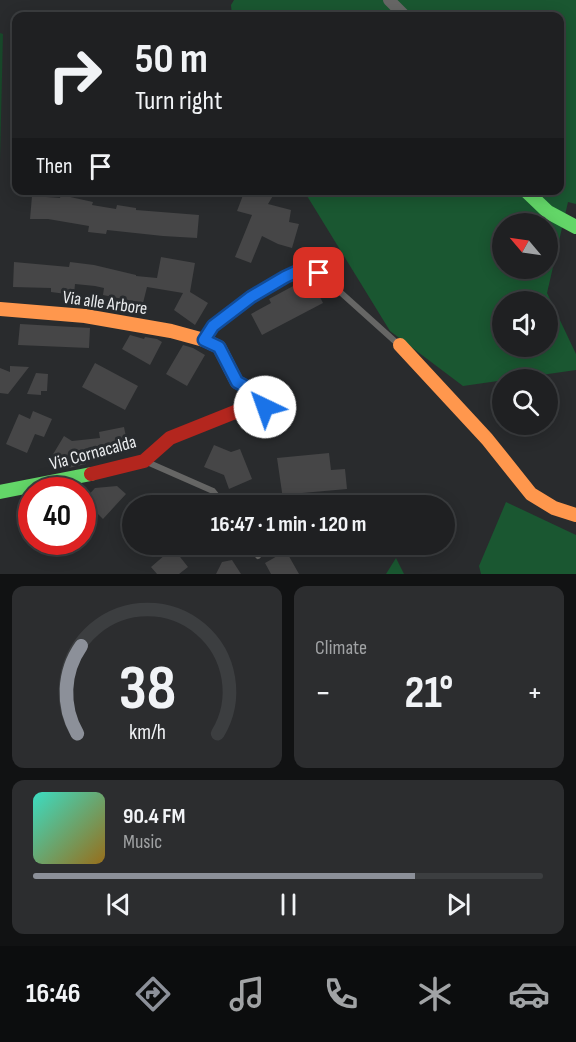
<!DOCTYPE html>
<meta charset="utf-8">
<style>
:root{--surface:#1f2022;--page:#2c2d2f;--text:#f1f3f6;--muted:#a1a3a5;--line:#3c3e40;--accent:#8c9099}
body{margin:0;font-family:"Sofia Sans Condensed",sans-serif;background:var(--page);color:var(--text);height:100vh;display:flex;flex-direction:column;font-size:22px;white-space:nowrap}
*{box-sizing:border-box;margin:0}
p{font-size:20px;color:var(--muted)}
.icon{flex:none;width:33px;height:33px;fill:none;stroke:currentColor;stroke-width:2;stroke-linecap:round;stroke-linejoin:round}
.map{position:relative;height:574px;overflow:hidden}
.panel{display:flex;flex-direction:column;gap:12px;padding:12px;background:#111213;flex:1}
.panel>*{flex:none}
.top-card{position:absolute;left:12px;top:12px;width:552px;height:183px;border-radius:12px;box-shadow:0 3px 15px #0003,0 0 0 2px var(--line);background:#1f2022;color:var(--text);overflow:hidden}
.needle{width:39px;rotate:299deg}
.controls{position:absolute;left:492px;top:213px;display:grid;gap:12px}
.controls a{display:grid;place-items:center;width:66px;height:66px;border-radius:50%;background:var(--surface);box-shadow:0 3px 15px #0003,0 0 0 2px var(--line);font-size:30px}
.speed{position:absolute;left:18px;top:477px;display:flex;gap:12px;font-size:30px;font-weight:700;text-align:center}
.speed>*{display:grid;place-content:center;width:78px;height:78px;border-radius:50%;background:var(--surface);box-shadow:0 3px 15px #0003,0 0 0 2px var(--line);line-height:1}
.speed .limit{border:9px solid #d22;background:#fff;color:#111}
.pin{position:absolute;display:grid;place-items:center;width:51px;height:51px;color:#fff;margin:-26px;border-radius:12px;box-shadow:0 3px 9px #0006}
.me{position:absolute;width:66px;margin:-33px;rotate:318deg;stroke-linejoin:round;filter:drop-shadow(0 0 4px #0008)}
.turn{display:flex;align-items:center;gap:21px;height:126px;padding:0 24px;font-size:27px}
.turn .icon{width:78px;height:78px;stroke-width:2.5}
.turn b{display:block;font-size:42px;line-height:51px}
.then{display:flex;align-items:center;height:57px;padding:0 24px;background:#0003;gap:12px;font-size:22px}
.big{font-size:45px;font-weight:700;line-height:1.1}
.panel .tile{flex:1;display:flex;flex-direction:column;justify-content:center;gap:9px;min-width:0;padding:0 21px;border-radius:12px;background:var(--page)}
.panel .dial{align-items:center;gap:0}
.dial svg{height:156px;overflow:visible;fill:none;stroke:var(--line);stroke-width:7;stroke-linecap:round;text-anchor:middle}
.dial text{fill:var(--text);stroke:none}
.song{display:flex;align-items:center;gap:18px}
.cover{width:72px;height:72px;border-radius:9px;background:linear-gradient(135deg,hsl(170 70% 55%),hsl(40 70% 35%))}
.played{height:6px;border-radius:3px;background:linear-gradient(90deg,var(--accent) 75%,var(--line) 75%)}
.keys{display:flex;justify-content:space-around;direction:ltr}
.heat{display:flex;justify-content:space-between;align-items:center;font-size:33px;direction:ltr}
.panel .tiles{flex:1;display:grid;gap:12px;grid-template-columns:1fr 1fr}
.tile:last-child{grid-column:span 2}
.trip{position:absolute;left:122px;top:495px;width:333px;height:60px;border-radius:30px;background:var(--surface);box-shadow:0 3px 15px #0003,0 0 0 2px var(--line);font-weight:700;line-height:60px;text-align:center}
.tab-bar{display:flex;height:96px;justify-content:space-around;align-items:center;background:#0c0d0e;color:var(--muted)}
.tab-bar .icon{width:42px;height:42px}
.tab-bar .active{color:var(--accent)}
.tab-bar b{font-size:27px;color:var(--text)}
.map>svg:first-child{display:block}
.green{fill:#18482a}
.forest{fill:#1a5731;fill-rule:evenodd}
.building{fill:#464647}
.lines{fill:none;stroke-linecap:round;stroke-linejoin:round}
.lane{stroke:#666665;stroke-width:6}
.street{stroke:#666665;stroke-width:12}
.fast{stroke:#63d668;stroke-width:14}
.slow{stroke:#ff974d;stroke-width:14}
.jam{stroke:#b3261e;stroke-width:14}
.route-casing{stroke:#114b97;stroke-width:15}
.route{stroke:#1a73e8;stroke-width:10}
.labels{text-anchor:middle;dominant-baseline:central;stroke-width:6;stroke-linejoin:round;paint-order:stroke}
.street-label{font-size:18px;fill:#eaecee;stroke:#282b2e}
</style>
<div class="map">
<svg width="576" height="574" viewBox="0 0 576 574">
<rect width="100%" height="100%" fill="#292b2d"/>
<path class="green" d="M0 33 3 34 0 161Z"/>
<path class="forest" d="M234 0H576V204L568 202 547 293 576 354V370L463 386 390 331 304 191 560 190V16H232L231 5ZM502 224H548V268H502ZM502 302H548V346H502Z
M506 502 576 535V574H481L479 566Z
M396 558 404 574H386Z"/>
<path class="building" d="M245 190H267L274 194 268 204 291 210 289 222 299 224 292 248 278 244 262 236 251 263 235 257 252 215 237 211Z
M61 195 93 202 92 205 116 209 117 205 136 208V210L199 215 197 238 163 236 107 230 106 234 88 232 89 226 48 219H30L32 196 60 198Z
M161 257 195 263 190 292 208 303 195 325 174 310 183 293 147 287 143 303 103 295 104 288 95 286 75 284 74 295 51 292V288L13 287 14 262 69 267 70 262 94 265 136 275V276L157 278Z
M310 277 323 303 262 335 251 314 271 303 269 299Z
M20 324 90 328 89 348 18 345Z
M130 335 144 339 145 337 157 339 162 342 150 365 122 349Z
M183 345 193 348 205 355 187 386 166 374Z
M95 363 138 386 125 410 82 387Z
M10 366 29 367 8 394 0 393V368L10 372Z
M36 373 48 374 47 391H41V395L27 394Z
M33 411 52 419 44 437 35 434 27 453 6 444 19 414 30 419Z
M124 427 129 452 85 461 86 464 60 470 59 467 49 461 64 436 72 441 100 438 99 432Z
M214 445 231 452 240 449 252 479 229 489 224 475 204 467Z
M329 453 331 470 345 469 347 489 302 493 305 506H284L277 458Z
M117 486 126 494 103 519 84 500 95 488Z
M173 548 188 567 179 574H157L151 567Z
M286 551 299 574H271L265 563Z
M232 560 241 574H216L222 562Z"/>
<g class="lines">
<path class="lane" d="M204 340 213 326 251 297 298 271 319 273 398 344
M147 462 213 491 225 506
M252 544 258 556"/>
<path class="street" d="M389 0 405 16"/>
<path class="fast" d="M525 190 548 212 576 227
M0 492 91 474"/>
<path class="slow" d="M0 309 85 316 171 331 204 340 219 347 237 382 264 396 265 407 240 410
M400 345 487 439 531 494 554 508 576 515"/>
<path class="jam" d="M91 474 144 461 170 438 240 410"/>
</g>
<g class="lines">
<g class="route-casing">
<path id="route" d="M265 407 264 396 237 382 219 347 204 340 213 326 251 297 285 277 298 271 319 273"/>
</g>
<use href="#route" class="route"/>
</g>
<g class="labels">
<g class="street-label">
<text transform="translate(105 303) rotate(8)">Via alle Arbore</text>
<text transform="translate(93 453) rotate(-15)">Via Cornacalda</text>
</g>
</g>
</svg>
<div class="controls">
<a><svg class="needle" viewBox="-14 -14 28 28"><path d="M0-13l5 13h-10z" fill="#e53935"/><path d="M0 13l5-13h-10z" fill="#a1a3a5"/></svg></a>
<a><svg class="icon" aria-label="sound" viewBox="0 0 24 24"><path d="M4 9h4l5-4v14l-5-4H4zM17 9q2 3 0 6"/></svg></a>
<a><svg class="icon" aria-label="search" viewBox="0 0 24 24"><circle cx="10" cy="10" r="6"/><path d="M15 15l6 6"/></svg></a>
</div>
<div class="speed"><div class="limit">40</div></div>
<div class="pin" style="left:319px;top:273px;background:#d93025"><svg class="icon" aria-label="arrive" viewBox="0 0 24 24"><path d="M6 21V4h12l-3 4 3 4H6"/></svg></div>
<svg class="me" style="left:265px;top:407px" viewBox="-20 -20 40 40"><circle r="19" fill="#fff"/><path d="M0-13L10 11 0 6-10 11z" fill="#1a73e8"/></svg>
<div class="trip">16:47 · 1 min · 120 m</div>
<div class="top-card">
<div class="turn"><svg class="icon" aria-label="right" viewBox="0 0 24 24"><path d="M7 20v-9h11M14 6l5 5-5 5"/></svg><div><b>50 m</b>Turn right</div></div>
<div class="then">Then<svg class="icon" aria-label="arrive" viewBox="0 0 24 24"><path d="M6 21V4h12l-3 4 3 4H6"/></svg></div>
</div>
</div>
<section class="panel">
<div class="tiles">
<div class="tile dial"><svg viewBox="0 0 100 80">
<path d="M14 69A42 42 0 1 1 86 69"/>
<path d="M14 69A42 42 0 0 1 16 24" stroke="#8c9099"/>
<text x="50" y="56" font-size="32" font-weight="700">38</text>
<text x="50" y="72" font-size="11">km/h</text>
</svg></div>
<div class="tile"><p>Climate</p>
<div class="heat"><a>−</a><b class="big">21°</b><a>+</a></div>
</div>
<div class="tile">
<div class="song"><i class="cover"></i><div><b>90.4 FM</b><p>Music</p></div></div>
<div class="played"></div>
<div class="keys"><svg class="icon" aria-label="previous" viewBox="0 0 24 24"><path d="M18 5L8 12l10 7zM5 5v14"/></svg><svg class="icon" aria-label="pause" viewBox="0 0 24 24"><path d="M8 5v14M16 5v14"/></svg><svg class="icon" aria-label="next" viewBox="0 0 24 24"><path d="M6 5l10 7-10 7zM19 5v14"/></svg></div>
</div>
</div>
</section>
<nav class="tab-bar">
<b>16:46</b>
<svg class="icon active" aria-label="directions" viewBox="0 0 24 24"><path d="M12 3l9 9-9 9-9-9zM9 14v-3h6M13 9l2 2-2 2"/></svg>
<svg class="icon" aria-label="music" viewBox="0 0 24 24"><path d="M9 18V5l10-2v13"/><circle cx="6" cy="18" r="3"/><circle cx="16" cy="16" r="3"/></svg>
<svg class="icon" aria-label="phone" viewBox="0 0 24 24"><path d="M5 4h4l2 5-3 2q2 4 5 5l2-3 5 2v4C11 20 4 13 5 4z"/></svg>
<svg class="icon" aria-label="climate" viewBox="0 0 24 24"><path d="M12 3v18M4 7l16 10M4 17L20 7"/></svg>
<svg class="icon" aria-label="car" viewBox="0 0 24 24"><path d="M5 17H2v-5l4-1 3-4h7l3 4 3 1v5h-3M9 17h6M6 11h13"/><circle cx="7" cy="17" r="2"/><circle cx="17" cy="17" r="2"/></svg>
</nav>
